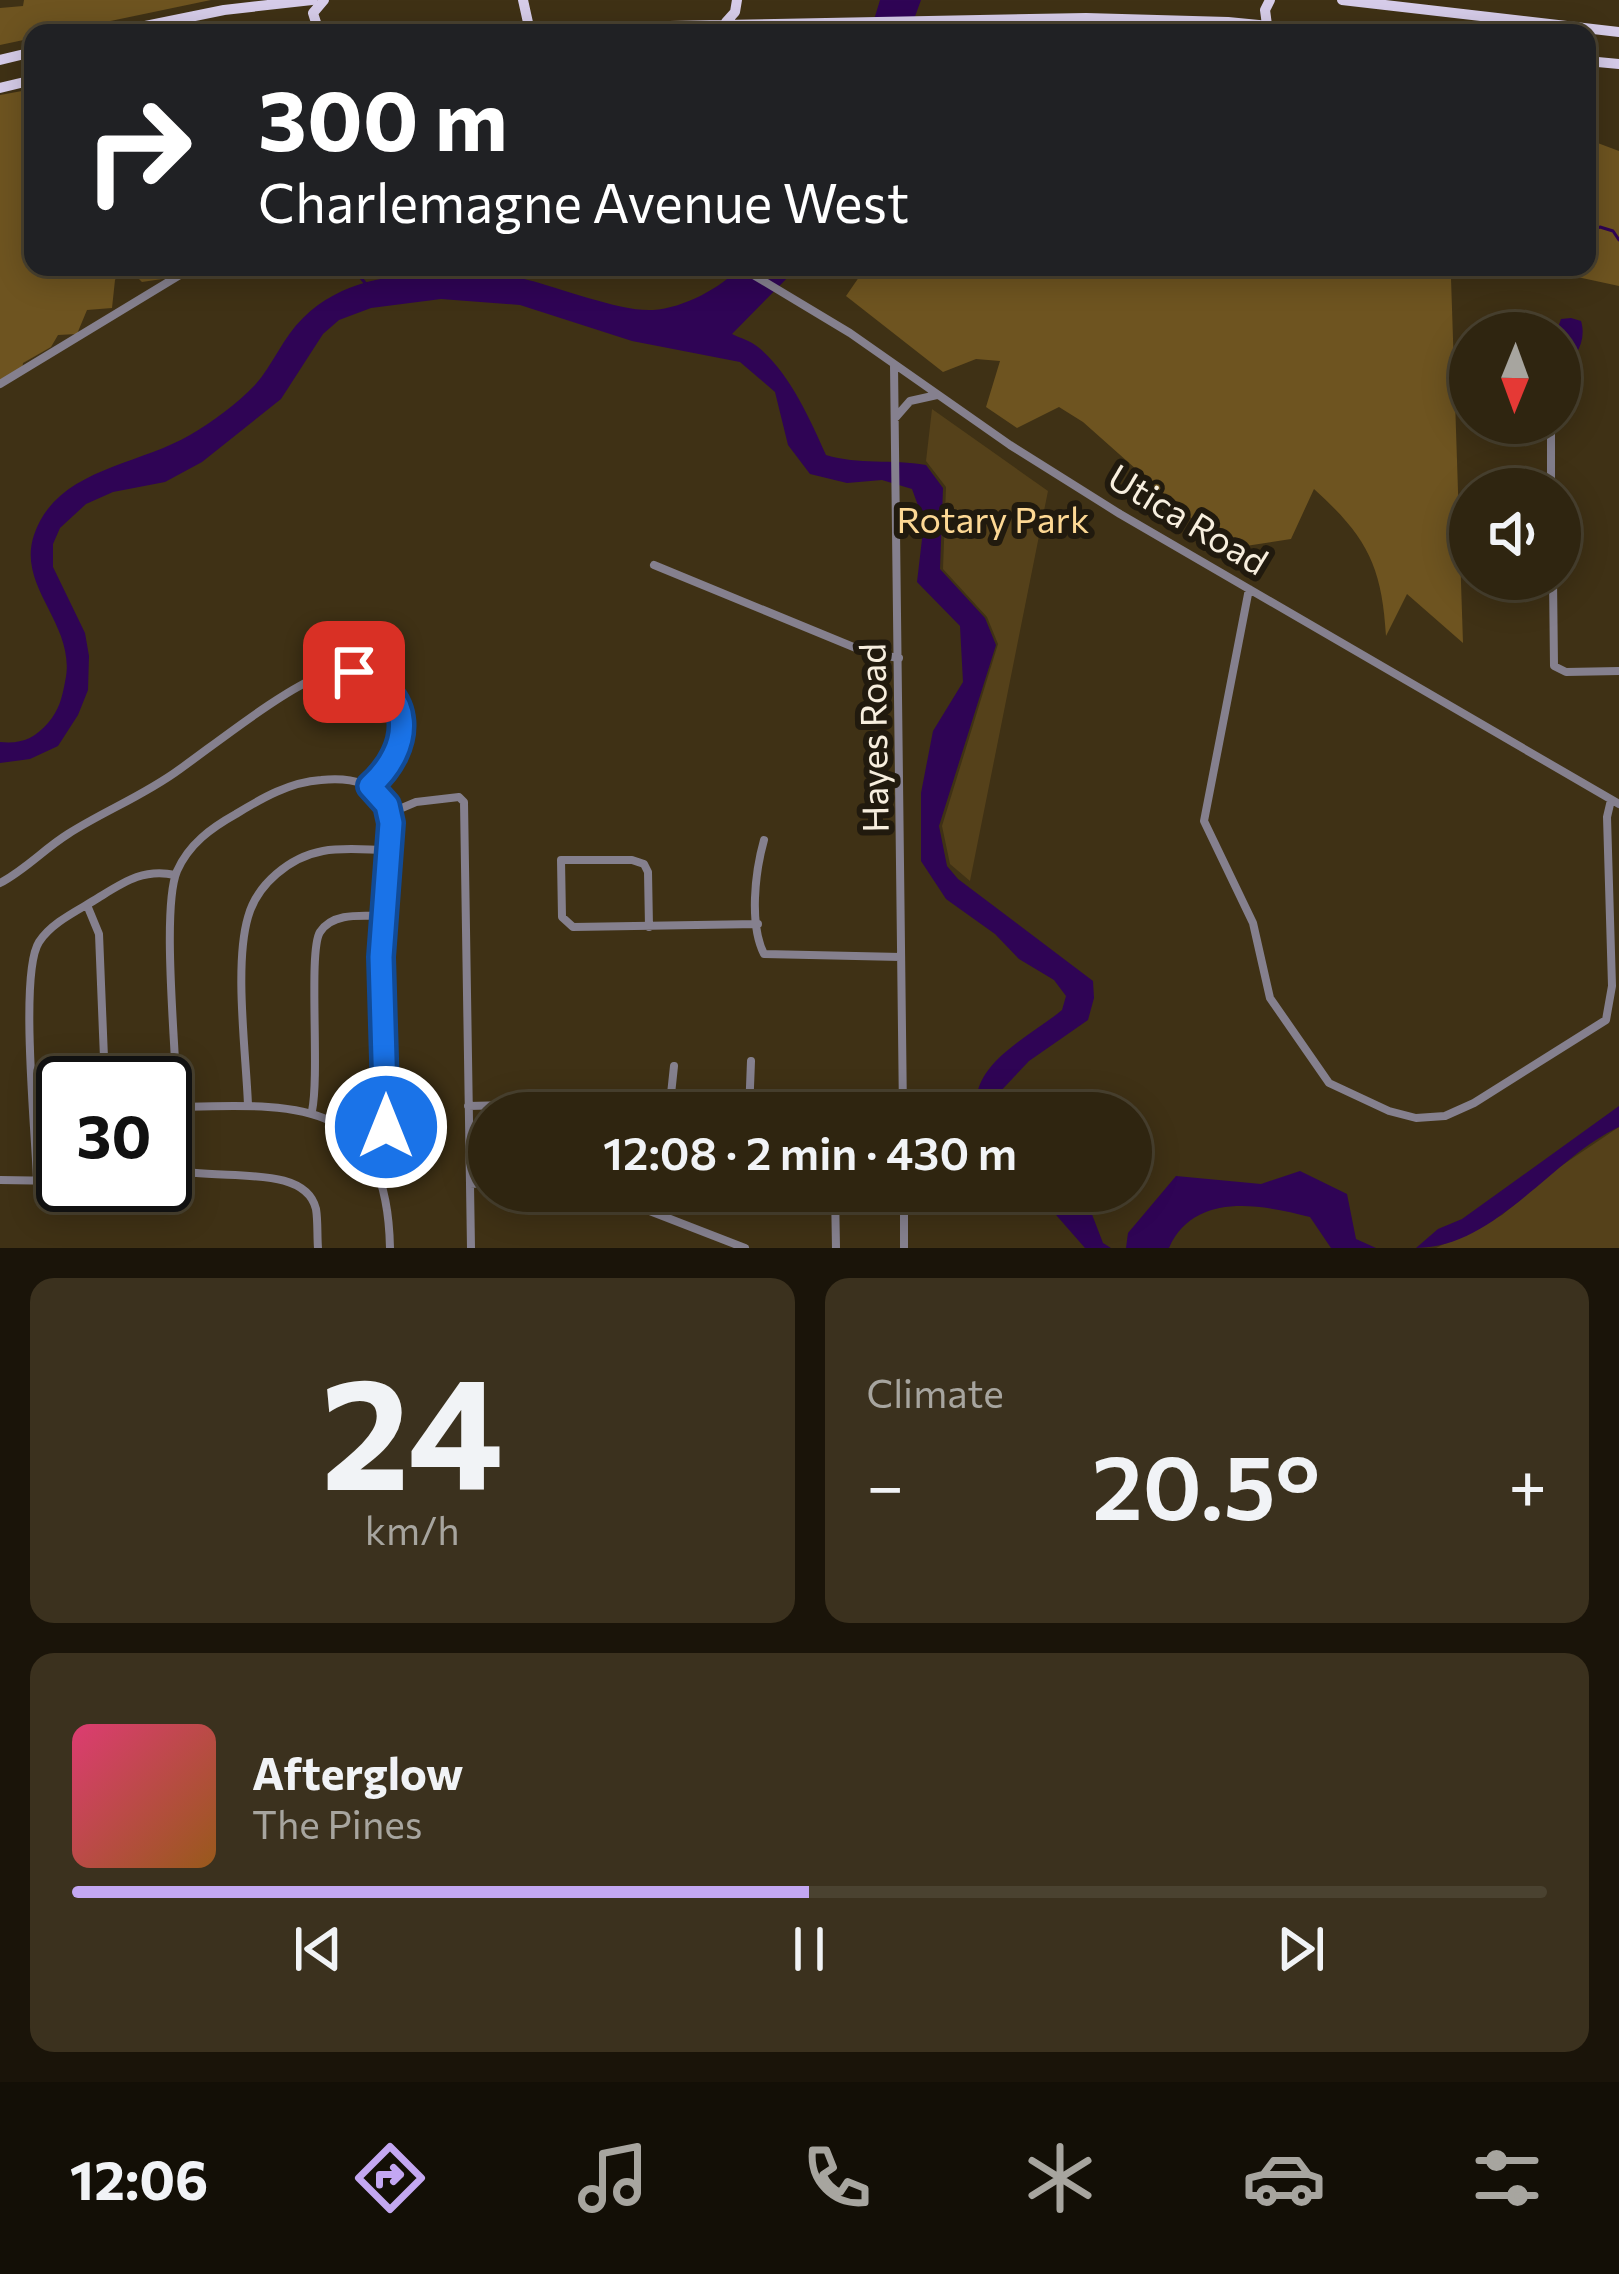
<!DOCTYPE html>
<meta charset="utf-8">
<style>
:root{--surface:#2f2510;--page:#3b311e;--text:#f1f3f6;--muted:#a7a59f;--line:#4a4230;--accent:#c3a7f2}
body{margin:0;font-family:Commissioner,sans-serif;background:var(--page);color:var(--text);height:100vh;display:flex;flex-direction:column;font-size:45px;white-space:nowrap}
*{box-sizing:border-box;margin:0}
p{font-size:39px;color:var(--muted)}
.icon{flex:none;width:66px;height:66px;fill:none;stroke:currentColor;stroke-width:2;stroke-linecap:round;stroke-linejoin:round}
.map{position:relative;height:1248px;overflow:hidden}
.drawer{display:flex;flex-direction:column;gap:30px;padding:30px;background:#1a1409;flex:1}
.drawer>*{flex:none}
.top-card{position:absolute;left:24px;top:24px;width:1572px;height:252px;border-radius:24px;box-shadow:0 6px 30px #0003,0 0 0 3px var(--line);background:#202124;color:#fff;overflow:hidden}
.needle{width:78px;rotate:181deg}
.fabs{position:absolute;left:1449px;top:312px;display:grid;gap:24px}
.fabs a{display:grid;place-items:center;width:132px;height:132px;border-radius:50%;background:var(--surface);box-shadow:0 6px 30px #0003,0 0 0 3px var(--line);font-size:60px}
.speed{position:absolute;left:36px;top:1056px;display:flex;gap:24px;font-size:60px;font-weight:700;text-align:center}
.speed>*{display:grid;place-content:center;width:156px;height:156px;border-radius:50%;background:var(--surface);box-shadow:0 6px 30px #0003,0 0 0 3px var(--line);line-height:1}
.speed .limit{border:6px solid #111;border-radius:18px;background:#fff;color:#111}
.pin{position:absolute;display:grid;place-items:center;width:102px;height:102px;color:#fff;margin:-51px;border-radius:24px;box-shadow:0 6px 18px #0006}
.me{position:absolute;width:132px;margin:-66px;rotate:0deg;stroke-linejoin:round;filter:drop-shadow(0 0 9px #0008)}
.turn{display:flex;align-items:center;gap:42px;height:252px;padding:0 36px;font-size:54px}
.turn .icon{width:156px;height:156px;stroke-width:2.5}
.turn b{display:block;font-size:84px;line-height:102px}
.big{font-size:90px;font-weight:600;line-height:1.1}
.drawer .widget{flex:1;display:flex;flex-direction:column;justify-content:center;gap:18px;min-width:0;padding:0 42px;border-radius:24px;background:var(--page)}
.drawer .dial{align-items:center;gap:0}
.dial b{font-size:156px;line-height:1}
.song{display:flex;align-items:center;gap:36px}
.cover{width:144px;height:144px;border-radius:18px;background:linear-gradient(135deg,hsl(340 70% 55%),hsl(30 70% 35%))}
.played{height:12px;border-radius:6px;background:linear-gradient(90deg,var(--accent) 50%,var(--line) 50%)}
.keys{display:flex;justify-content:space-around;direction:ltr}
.heat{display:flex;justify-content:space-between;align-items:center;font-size:66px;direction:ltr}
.drawer .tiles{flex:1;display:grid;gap:30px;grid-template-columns:1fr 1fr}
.widget:last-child{grid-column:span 2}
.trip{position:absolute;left:468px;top:1092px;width:684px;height:120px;border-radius:60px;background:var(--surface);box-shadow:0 6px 30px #0003,0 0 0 3px var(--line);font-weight:600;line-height:120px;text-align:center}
.tab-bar{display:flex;height:192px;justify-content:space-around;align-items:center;background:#130f06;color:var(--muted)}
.tab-bar .icon{width:84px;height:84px}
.tab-bar .active{color:var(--accent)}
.tab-bar b{font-size:54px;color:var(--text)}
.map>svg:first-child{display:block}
.green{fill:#55411a}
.forest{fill:#6e5420}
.water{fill:#2f0455}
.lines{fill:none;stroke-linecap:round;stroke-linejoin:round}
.stream{stroke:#2f0455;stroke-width:3}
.minor{stroke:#85808e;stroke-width:8}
.major{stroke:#d6cce9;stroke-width:10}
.route-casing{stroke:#114b97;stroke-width:30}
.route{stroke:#1a73e8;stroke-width:21}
.labels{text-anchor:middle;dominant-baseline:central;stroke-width:12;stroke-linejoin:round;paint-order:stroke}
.park-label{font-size:36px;fill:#fdd894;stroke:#211a0e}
.street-label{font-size:36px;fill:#f7eede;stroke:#211a0e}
</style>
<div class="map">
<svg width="1619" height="1248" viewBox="0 0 1619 1248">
<rect width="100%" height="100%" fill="#3f3115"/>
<path class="green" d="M932 409 1048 491 970 881 950 864 942 826 998 644 987 617 943 569 946 487 926 461Z
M1619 1127V1248H1436L1502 1215 1558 1168Z"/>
<path class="forest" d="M24 0H211L53 33H33V38L0 45V8L23 6Z
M33 89V267H187L169 278 142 282 132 272 120 271 115 280 112 308 87 310 77 334 58 335 51 347 23 363 22 370 0 387V95Z
M1587 139 1619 151V286L1531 267H1587Z
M866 267H1489L1451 278 1463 643 1407 594 1386 636C1382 565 1366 536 1314 489L1291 539 1226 549 1083 422 1059 407 1017 428 986 407 1000 361 976 359 943 372 846 296Z"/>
<path class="water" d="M880 0H921L909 33H870Z
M741 267H798L732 334C740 338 751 341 758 347 789 372 810 419 826 455 858 465 892 459 926 465L943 488 940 569 985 618 996 645 939 826 947 866 958 879 1093 981 1094 998 1088 1020 1029 1061 997 1095 998 1113H977C968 1064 1030 1037 1062 1010L1066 996 1054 980 1019 959 995 934 946 899 921 861V793L933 731 963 682 960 626 917 582 924 522 912 489 882 480 847 483 810 474 788 445 775 392 740 362 632 341 520 305 441 299 371 308 339 320 323 334 281 399 202 462 165 482 113 492 86 504 60 528 53 544V567L85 633 89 656 88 690 78 715 58 746 30 759 0 763V742C21 744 34 739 48 723 59 710 62 698 65 682 78 625 16 588 34 535 56 469 137 466 190 435 212 422 237 404 255 385 273 365 283 337 303 318 350 272 413 273 474 275 492 276 511 275 528 280 561 288 621 312 653 310 684 308 720 288 741 267Z
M1571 318 1581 321C1587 341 1576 359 1560 370V333H1556L1561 319Z
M1619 1106V1127C1552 1158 1495 1248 1416 1248L1438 1229 1462 1219Z
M1300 1171 1347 1194 1356 1239 1376 1248H1331L1310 1217C1260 1204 1194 1192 1169 1248H1126L1128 1233 1176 1176 1261 1184Z
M1035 1191H1083L1103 1243 1111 1248H1085Z"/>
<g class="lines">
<path class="stream" d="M1587 234 1600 227 1613 231 1619 240
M352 267 366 284"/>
<path class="minor" d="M740 267 850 333 1010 445 1120 514 1619 804
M894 365 903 1113
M0 384 193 267
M896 417 910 401 937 395
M1531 423 1539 428 1549 423
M1551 423V489
M654 565 868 653 899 658
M1553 579 1554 666 1566 672 1619 671
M1249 589 1204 821 1253 923 1270 998 1329 1083 1389 1111 1416 1118 1445 1116 1474 1103 1606 1020 1612 986 1607 817 1611 800
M390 813 416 802 459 797 464 802 471 1248
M764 840C755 872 749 924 764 954L901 957
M0 883C25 870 44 849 68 834 104 811 145 795 180 769 218 742 285 688 327 673 364 661 405 693 402 732 400 755 387 771 370 786
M87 905 99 934 105 1083
M649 927 648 872 644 864 632 860H561L562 917 573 927 758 924
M248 1105C246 1053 234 965 248 917 257 884 290 857 323 851 344 847 368 850 389 850
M468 1106 544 1104 606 1113
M178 1107C298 1104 387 1097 390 1248
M312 1111C320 1073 308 951 320 932 333 912 362 916 382 916
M669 1113 674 1066
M749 1113 751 1061
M167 1165C181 1140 177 1111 176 1084 175 1038 162 907 177 871 189 844 211 828 236 814 262 798 290 782 321 780 352 777 377 782 390 813L382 916 381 997 389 1112 385 1132 368 1155
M166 1166C206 1185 304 1159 316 1209 318 1221 317 1236 318 1248
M0 1180 63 1181
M37 1181C36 1136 19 973 39 942 52 922 79 910 98 898 124 882 144 868 175 875
M470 1184 489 1183
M598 1191 745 1248
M835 1191 836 1248
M904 1191V1248"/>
<path class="major" d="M523 0 529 27
M1342 0 1619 32
M726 22 735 12 737 0
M1267 25 1265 10 1270 0
M319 32 313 13 324 0
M111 33 224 10 312 0
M304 33 1086 18 1228 22 1343 33
M0 60 33 52
M1587 61 1619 64
M0 88 33 80"/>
</g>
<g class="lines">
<g class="route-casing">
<path id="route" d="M354 672C416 690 413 748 370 786L387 805 391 823 381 957 386 1127"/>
</g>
<use href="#route" class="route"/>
</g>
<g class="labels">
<g class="park-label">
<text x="993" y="518">Rotary Park</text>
</g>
<g class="street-label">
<text transform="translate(1189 518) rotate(31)">Utica Road</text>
<text transform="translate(872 738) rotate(-91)">Hayes Road</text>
</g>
</g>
</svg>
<div class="fabs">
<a><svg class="needle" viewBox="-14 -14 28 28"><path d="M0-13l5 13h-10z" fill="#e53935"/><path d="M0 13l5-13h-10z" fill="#a7a59f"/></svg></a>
<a><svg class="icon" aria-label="sound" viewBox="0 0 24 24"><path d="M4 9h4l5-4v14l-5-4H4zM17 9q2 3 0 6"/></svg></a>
</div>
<div class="speed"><div class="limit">30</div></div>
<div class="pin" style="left:354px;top:672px;background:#d93025"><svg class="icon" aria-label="arrive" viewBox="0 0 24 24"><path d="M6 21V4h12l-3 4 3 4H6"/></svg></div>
<svg class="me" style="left:386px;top:1127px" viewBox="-20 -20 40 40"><circle r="17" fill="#1a73e8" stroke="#fff" stroke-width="3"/><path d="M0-11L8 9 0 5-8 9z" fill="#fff"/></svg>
<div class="trip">12:08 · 2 min · 430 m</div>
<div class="top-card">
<div class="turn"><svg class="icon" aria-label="right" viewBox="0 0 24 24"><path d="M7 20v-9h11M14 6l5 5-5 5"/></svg><div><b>300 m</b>Charlemagne Avenue West</div></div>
</div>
</div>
<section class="drawer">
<div class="tiles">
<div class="widget dial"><b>24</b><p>km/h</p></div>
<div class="widget"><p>Climate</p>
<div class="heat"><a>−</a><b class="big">20.5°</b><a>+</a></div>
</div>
<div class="widget">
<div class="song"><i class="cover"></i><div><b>Afterglow</b><p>The Pines</p></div></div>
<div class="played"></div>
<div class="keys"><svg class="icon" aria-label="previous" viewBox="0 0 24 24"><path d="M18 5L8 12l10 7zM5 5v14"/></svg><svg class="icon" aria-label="pause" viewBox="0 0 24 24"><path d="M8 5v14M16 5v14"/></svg><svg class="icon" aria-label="next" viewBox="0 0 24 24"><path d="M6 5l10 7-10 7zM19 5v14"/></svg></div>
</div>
</div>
</section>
<nav class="tab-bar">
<b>12:06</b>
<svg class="icon active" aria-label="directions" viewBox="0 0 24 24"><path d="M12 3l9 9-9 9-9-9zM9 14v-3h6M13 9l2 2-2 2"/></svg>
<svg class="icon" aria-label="music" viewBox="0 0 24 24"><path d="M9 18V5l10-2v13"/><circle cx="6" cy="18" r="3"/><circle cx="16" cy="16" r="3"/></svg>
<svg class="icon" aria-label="phone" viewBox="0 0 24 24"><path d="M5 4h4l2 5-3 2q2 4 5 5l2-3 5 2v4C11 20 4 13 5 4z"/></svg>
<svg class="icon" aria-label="climate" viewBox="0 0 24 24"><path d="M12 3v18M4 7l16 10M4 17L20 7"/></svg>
<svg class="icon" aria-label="car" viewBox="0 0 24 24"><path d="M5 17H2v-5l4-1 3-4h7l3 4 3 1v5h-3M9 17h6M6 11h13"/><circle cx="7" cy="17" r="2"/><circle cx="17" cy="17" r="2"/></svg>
<svg class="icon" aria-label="filters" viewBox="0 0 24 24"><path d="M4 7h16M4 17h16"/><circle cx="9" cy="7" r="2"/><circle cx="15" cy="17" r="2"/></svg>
</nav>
